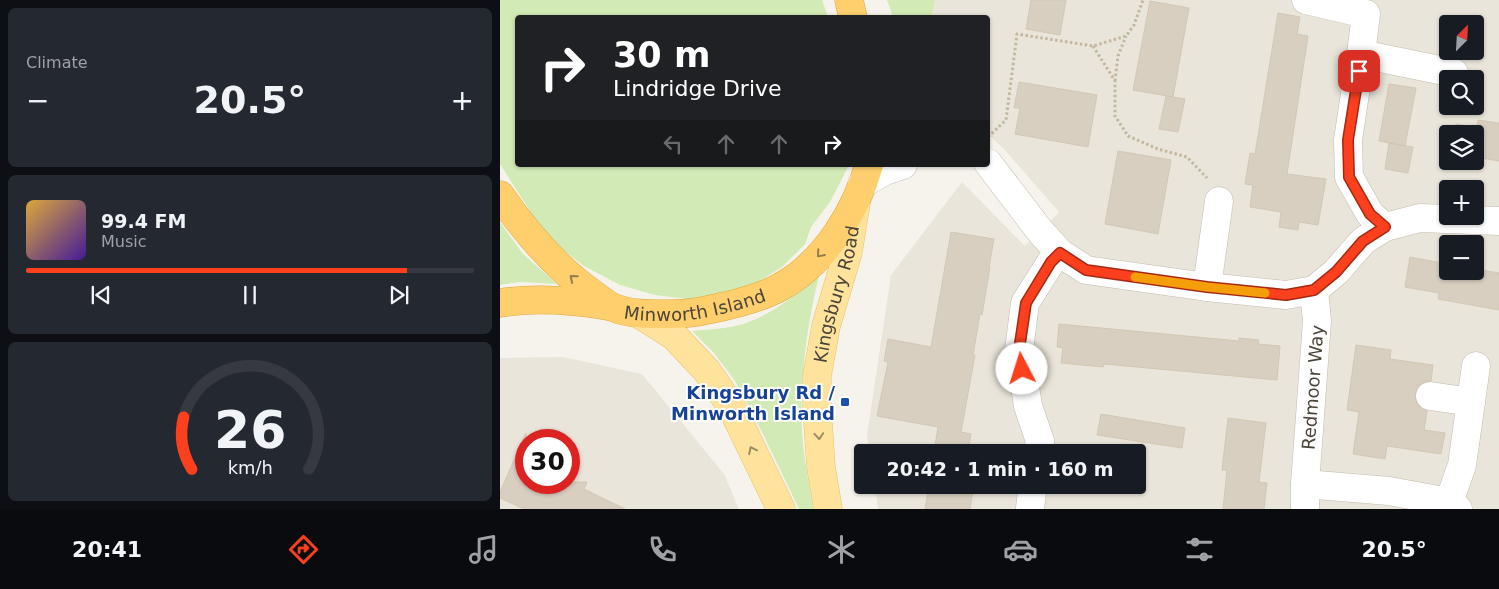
<!DOCTYPE html>
<meta charset="utf-8">
<style>
:root{--surface:#171b24;--page:#242831;--text:#f1f3f6;--muted:#9ea1a6;--line:#363941;--accent:#fc3f1d}
body{margin:0;font-family:"DejaVu Sans",sans-serif;background:var(--page);color:var(--text);height:100vh;display:flex;flex-direction:column;font-size:19px;white-space:nowrap}
*{box-sizing:border-box;margin:0}
p{font-size:16px;color:var(--muted)}
.icon{flex:none;width:28px;height:28px;fill:none;stroke:currentColor;stroke-width:2;stroke-linecap:round;stroke-linejoin:round}
.map{position:relative;flex:1;overflow:hidden}
.sheet{display:flex;flex-direction:column;gap:8px;padding:8px;background:#0d0f14;width:500px}
.sheet>*{flex:none}
.hud{position:absolute;left:15px;top:15px;width:475px;height:152px;border-radius:5px;box-shadow:0 1px 4px #0004;background:#202124;color:#fff;overflow:hidden}
.needle{width:32px;rotate:24deg}
.controls{position:absolute;left:939px;top:15px;display:grid;gap:10px}
.controls a{display:grid;place-items:center;width:45px;height:45px;border-radius:5px;background:var(--surface);box-shadow:0 1px 4px #0004;font-size:25px}
.speed{position:absolute;left:15px;top:429px;display:flex;gap:10px;font-size:25px;font-weight:700;text-align:center}
.speed>*{display:grid;place-content:center;width:65px;height:65px;border-radius:50%;background:var(--surface);box-shadow:0 1px 4px #0004;line-height:1}
.speed .limit{border:8px solid #d22;background:#fff;color:#111}
.pin{position:absolute;display:grid;place-items:center;width:42px;height:42px;color:#fff;margin:-21px;border-radius:10px;box-shadow:0 2px 8px #0006}
.me{position:absolute;width:55px;margin:-28px;rotate:355deg;stroke-linejoin:round;filter:drop-shadow(0 0 4px #0008)}
.turn{display:flex;align-items:center;gap:18px;height:105px;padding:0 15px;font-size:22px}
.turn .icon{width:65px;height:65px;stroke-width:2.5}
.turn b{display:block;font-size:35px;line-height:42px}
.lanes{display:flex;align-items:center;height:48px;padding:0 15px;background:#0003;justify-content:center;gap:25px;direction:ltr}
.lanes .off{opacity:.35}
.big{font-size:38px;font-weight:700;line-height:1.1}
.sheet .tile{flex:1;display:flex;flex-direction:column;justify-content:center;gap:8px;min-width:0;padding:0 18px;border-radius:8px;background:var(--page)}
.sheet .dial{align-items:center;gap:0}
.dial svg{height:130px;overflow:visible;fill:none;stroke:var(--line);stroke-width:7;stroke-linecap:round;text-anchor:middle}
.dial text{fill:var(--text);stroke:none}
.song{display:flex;align-items:center;gap:15px}
.cover{width:60px;height:60px;border-radius:8px;background:linear-gradient(135deg,hsl(40 70% 55%),hsl(260 70% 35%))}
.played{height:5px;border-radius:2px;background:linear-gradient(90deg,var(--accent) 85%,var(--line) 85%)}
.keys{display:flex;justify-content:space-around;direction:ltr}
.heat{display:flex;justify-content:space-between;align-items:center;font-size:28px;direction:ltr}
.trip{position:absolute;left:354px;top:444px;width:292px;height:50px;border-radius:5px;background:var(--surface);box-shadow:0 1px 4px #0004;font-weight:700;line-height:50px;text-align:center}
.dock{display:flex;height:80px;justify-content:space-around;align-items:center;background:#090b0e;color:var(--muted)}
.dock .icon{width:35px;height:35px}
.dock .current{color:var(--accent)}
.dock b{font-size:22px;color:var(--text)}
main{display:flex;flex:1;min-height:0}
.map>svg:first-child{display:block}
.residential{fill:#eae5da;fill-rule:evenodd}
.green{fill:#d2eab5}
.building{fill:#d8cfc1;stroke:#d3c7b4}
.lines{fill:none;stroke-linecap:round;stroke-linejoin:round}
.minor-casing{stroke:#c2bbae;stroke-width:29}
.major-casing{stroke:#e6c16a;stroke-width:29}
.highway-casing{stroke:#e0a43c;stroke-width:29}
.path{stroke:#c4b79f;stroke-width:3;stroke-dasharray:2.5 2.5;stroke-linecap:butt}
.minor{stroke:#fff;stroke-width:28}
.major{stroke:#ffe39c;stroke-width:28}
.highway{stroke:#ffcf6e;stroke-width:28}
.oneway{stroke:#937c4e}
.oneway2{stroke:#9c8c66}
.route-casing{stroke:#a42913;stroke-width:12}
.route{stroke:#fc3f1d;stroke-width:9}
.slow{stroke:#f59e0b;stroke-width:9}
.transit-dot{fill:#1a4fb4;stroke:#fff;stroke-width:2}
.labels{text-anchor:middle;dominant-baseline:central;stroke-width:4;stroke-linejoin:round;paint-order:stroke}
.street-label{font-size:18px;fill:#4b4439;stroke:#fff}
.transit-label{font-size:18px;font-weight:bold;fill:#164399;stroke:#fff;text-anchor:end}
</style>
<main>
<section class="sheet">
<div class="tile"><p>Climate</p>
<div class="heat"><a>−</a><b class="big">20.5°</b><a>+</a></div>
</div>
<div class="tile">
<div class="song"><i class="cover"></i><div><b>99.4 FM</b><p>Music</p></div></div>
<div class="played"></div>
<div class="keys"><svg class="icon" aria-label="previous" viewBox="0 0 24 24"><path d="M18 5L8 12l10 7zM5 5v14"/></svg><svg class="icon" aria-label="pause" viewBox="0 0 24 24"><path d="M8 5v14M16 5v14"/></svg><svg class="icon" aria-label="next" viewBox="0 0 24 24"><path d="M6 5l10 7-10 7zM19 5v14"/></svg></div>
</div>
<div class="tile dial"><svg viewBox="0 0 100 80">
<path d="M14 69A42 42 0 1 1 86 69"/>
<path d="M14 69A42 42 0 0 1 9 37" stroke="#fc3f1d"/>
<text x="50" y="56" font-size="32" font-weight="700">26</text>
<text x="50" y="72" font-size="11">km/h</text>
</svg></div>
</section>
<div class="map">
<svg width="999" height="509" viewBox="0 0 999 509">
<rect width="100%" height="100%" fill="#f6f3ec"/>
<path class="residential" d="M435 0H999V509H378L375 485H638V452H370L367 435 391 275 462 182 525 246 559 212 503 148 488 134V18L432 17ZM948 24H975V51H948ZM948 79H975V106H948ZM948 134H975V161H948ZM948 189H975V216H948ZM948 244H975V271H948Z
M63 357 142 374 224 474 239 509H0V358ZM26 440H69V482H26Z"/>
<path class="green" d="M0 0H322L328 17 18 18V165H349L330 202 311 227 305 244 282 267 255 284 221 296 187 299 155 295 120 285 84 266 58 246 35 219 0 164Z
M387 0H435L432 17H393Z
M0 222 23 254 57 284 20 282 0 285Z
M319 276C306 327 298 392 303 444 305 466 310 487 313 509H299L262 432 235 381 214 353 192 331C210 329 229 329 246 323 274 313 297 294 319 276Z"/>
<path class="building" d="M531 0H566L560 35 526 29Z
M650 1 689 8 673 97 633 90Z
M778 13 800 17 797 34 808 36 787 174 826 179 818 225 799 222 798 230 779 227 781 212 750 207 753 185 745 184 750 153 755 154Z
M519 82 597 95 588 147 515 134 520 108H514Z
M889 84 916 88 905 146 879 141Z
M666 96 685 99 678 132 659 129Z
M978 120 999 123V161L975 157V134H954L956 124 977 128Z
M889 143 913 147 908 173 885 169Z
M618 151 671 160 658 234 605 224Z
M451 232 494 239 489 267H490L482 315 480 314 473 355H475L461 432 471 434 468 452H434L438 427 377 416 388 362 384 361 388 339 431 347Z
M910 257 948 264V271H975V269L999 273V310L938 299 939 293 905 287Z
M559 324 739 341V338L759 340 758 344 780 346 777 380 604 364 603 367 561 363 563 348 557 347Z
M856 345 891 350 890 359 933 365 931 381 924 382 918 386 915 394 916 402 921 409 927 411 924 430 945 433 941 454 887 446 885 459 853 454 859 412 847 410Z
M601 414 685 428 682 448 597 435Z
M728 418 766 423 759 482 767 483 764 509H723L727 470H722Z
M26 433V482H87L84 489 125 509H24L0 498V492Z
M429 485H463L462 489 473 491 470 509H425Z"/>
<g class="lines">
<g class="minor-casing">
<g id="minor">
<path d="M806 0 866 14 861 54 848 140 849 177 870 214 885 227"/>
<path d="M861 54 954 73"/>
<path d="M488 163 540 231 560 253 586 270 707 287 786 295 814 290 836 272 863 241 885 227 920 218 999 221"/>
<path d="M362 184 385 171 403 165"/>
<path d="M707 287 719 201"/>
<path d="M930 396 971 402"/>
<path d="M538 452 540 441 528 406 519 350 525 303 551 262 560 253"/>
<path d="M805 484 889 491 949 502 958 509"/>
<path d="M949 502 962 465 976 366"/>
<path d="M530 508 533 485"/>
<path id="s1" d="M805 509V484L817 321 814 290"/>
</g>
</g>
<g class="major-casing">
<g id="major">
<path d="M139 314 174 336 207 371 231 406 281 509"/>
<path id="s2" d="M328 509 321 467 317 408V376L326 326 348 252 356 203"/>
</g>
</g>
<g class="highway-casing">
<g id="highway">
<path d="M349 0 353 18"/>
<path id="s3" d="M0 195C26 233 55 267 93 294 99 298 106 304 112 307 131 315 152 314 172 314 190 314 203 311 221 307 239 303 267 295 282 286 325 262 356 211 369 165"/>
<path d="M0 303C36 297 72 300 108 306"/>
</g>
</g>
<path class="path" d="M593 46 615 81V116L628 136 658 149 687 157 707 178
M615 81 618 56 626 36
M488 137 506 120 517 34 593 46 626 36 634 25 643 0"/>
<use href="#minor" class="minor"/>
<use href="#major" class="major"/>
<use href="#highway" class="highway"/>
</g>
<defs><path id="oneway-chevron" d="M-2-3.5L2.5 0L-2 3.5" fill="none" stroke-width="1.6" stroke-linecap="round" stroke-linejoin="round" transform="scale(1.25)"/></defs>
<g class="oneway">
<use href="#oneway-chevron" transform="translate(320 254) rotate(131)"/>
<use href="#oneway-chevron" transform="translate(73 278) rotate(-140)"/>
</g>
<g class="oneway2">
<use href="#oneway-chevron" transform="translate(319 436) rotate(86)"/>
<use href="#oneway-chevron" transform="translate(252 450) rotate(-116)"/>
</g>
<g class="lines">
<g class="route-casing">
<path id="route" d="M522 369 519 350 526 303 551 262 560 253 586 270 707 287 786 295 814 290 836 272 863 241 885 227 870 214 849 177 848 140 859 71"/>
</g>
<use href="#route" class="route"/>
<path class="slow" d="M635 277 707 287 765 293"/>
</g>
<rect class="transit-dot" x="340" y="397" width="10" height="10" rx="2.5"/>
<g class="labels">
<g class="street-label">
<text stroke="none"><textPath href="#s2" startOffset="218">Kingsbury Road</textPath></text>
<text stroke="none"><textPath href="#s3" startOffset="244">Minworth Island</textPath></text>
<text stroke="none"><textPath href="#s1" startOffset="122">Redmoor Way</textPath></text>
</g>
<g class="transit-label">
<text x="335" y="392">Kingsbury Rd /<tspan x="335" dy="21">Minworth Island</tspan></text>
</g>
</g>
</svg>
<div class="controls">
<a><svg class="needle" viewBox="-14 -14 28 28"><path d="M0-13l5 13h-10z" fill="#e53935"/><path d="M0 13l5-13h-10z" fill="#9ea1a6"/></svg></a>
<a><svg class="icon" aria-label="search" viewBox="0 0 24 24"><circle cx="10" cy="10" r="6"/><path d="M15 15l6 6"/></svg></a>
<a><svg class="icon" aria-label="layers" viewBox="0 0 24 24"><path d="M12 4l9 5-9 5-9-5zM3 14l9 5 9-5"/></svg></a>
<a>+</a>
<a>−</a>
</div>
<div class="speed"><div class="limit">30</div></div>
<div class="pin" style="left:859px;top:71px;background:#d93025"><svg class="icon" aria-label="arrive" viewBox="0 0 24 24"><path d="M6 21V4h12l-3 4 3 4H6"/></svg></div>
<svg class="me" style="left:522px;top:369px" viewBox="-20 -20 40 40"><circle r="19" fill="#fff"/><path d="M0-13L10 11 0 6-10 11z" fill="#fc3f1d"/></svg>
<div class="trip">20:42 · 1 min · 160 m</div>
<div class="hud">
<div class="turn"><svg class="icon" aria-label="right" viewBox="0 0 24 24"><path d="M7 20v-9h11M14 6l5 5-5 5"/></svg><div><b>30 m</b>Lindridge Drive</div></div>
<div class="lanes"><svg class="icon off" aria-label="left" viewBox="0 0 24 24"><path d="M17 20v-9H6M10 6l-5 5 5 5"/></svg><svg class="icon off" aria-label="ahead" viewBox="0 0 24 24"><path d="M12 20V5M6 11l6-6 6 6"/></svg><svg class="icon off" aria-label="ahead" viewBox="0 0 24 24"><path d="M12 20V5M6 11l6-6 6 6"/></svg><svg class="icon" aria-label="right" viewBox="0 0 24 24"><path d="M7 20v-9h11M14 6l5 5-5 5"/></svg></div>
</div>
</div>
</main>
<nav class="dock">
<b>20:41</b>
<svg class="icon current" aria-label="directions" viewBox="0 0 24 24"><path d="M12 3l9 9-9 9-9-9zM9 14v-3h6M13 9l2 2-2 2"/></svg>
<svg class="icon" aria-label="music" viewBox="0 0 24 24"><path d="M9 18V5l10-2v13"/><circle cx="6" cy="18" r="3"/><circle cx="16" cy="16" r="3"/></svg>
<svg class="icon" aria-label="phone" viewBox="0 0 24 24"><path d="M5 4h4l2 5-3 2q2 4 5 5l2-3 5 2v4C11 20 4 13 5 4z"/></svg>
<svg class="icon" aria-label="climate" viewBox="0 0 24 24"><path d="M12 3v18M4 7l16 10M4 17L20 7"/></svg>
<svg class="icon" aria-label="car" viewBox="0 0 24 24"><path d="M5 17H2v-5l4-1 3-4h7l3 4 3 1v5h-3M9 17h6M6 11h13"/><circle cx="7" cy="17" r="2"/><circle cx="17" cy="17" r="2"/></svg>
<svg class="icon" aria-label="filters" viewBox="0 0 24 24"><path d="M4 7h16M4 17h16"/><circle cx="9" cy="7" r="2"/><circle cx="15" cy="17" r="2"/></svg>
<b>20.5°</b>
</nav>
